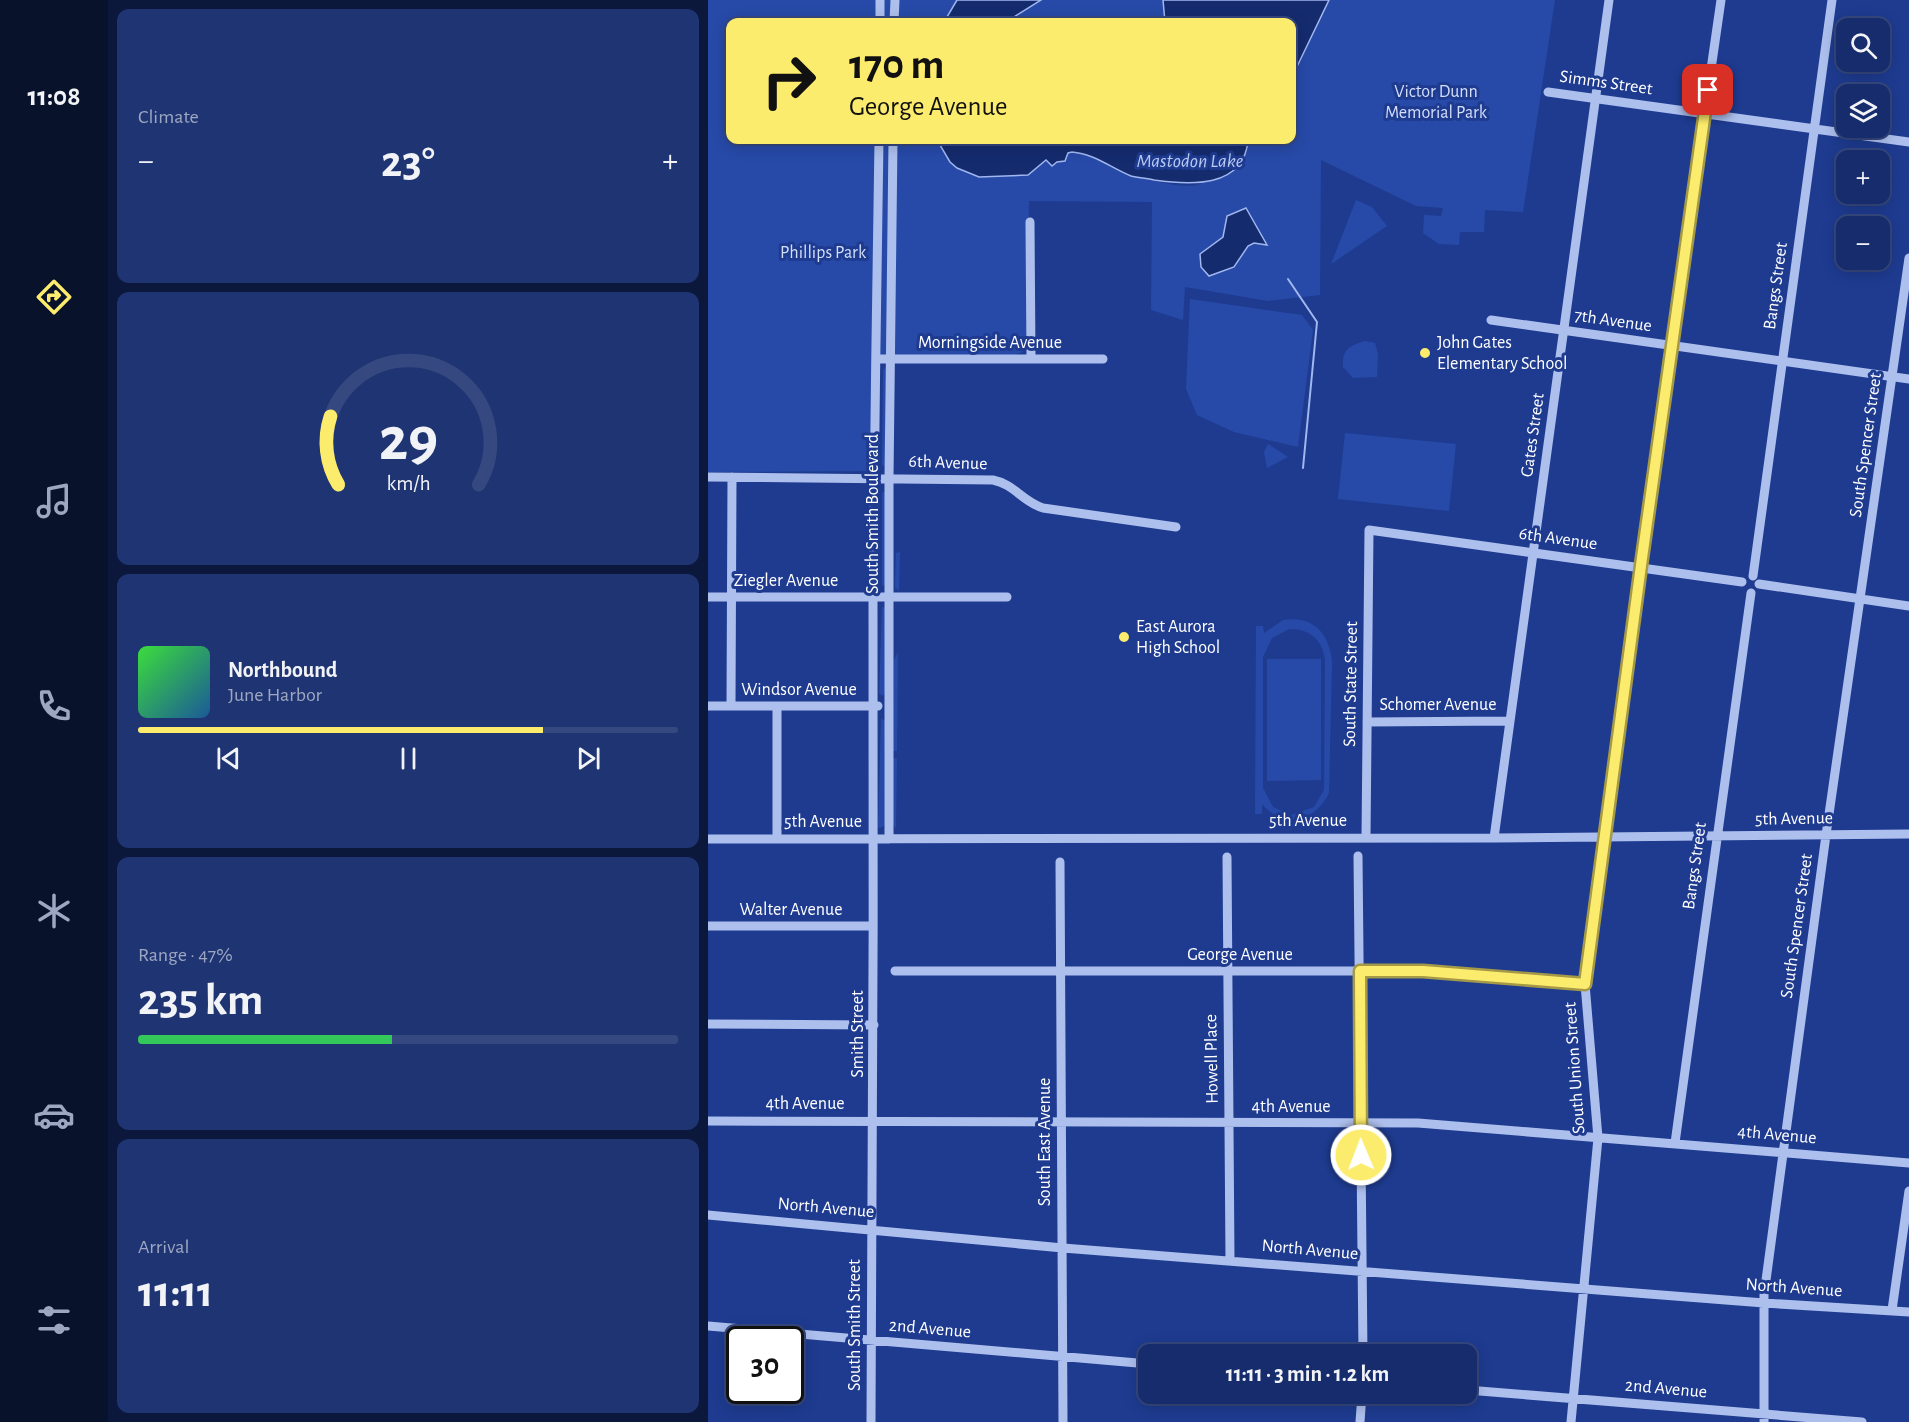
<!DOCTYPE html>
<meta charset="utf-8">
<style>
:root{--surface:#162c6c;--page:#1f3472;--text:#f1f3f6;--muted:#9ea7c2;--line:#35487f;--accent:#fcec6d}
body{margin:0;font-family:"Alegreya Sans",sans-serif;background:var(--page);color:var(--text);height:100vh;display:flex;flex-direction:column;font-size:22px;white-space:nowrap}
*{box-sizing:border-box;margin:0}
p{font-size:20px;color:var(--muted)}
.icon{flex:none;width:33px;height:33px;fill:none;stroke:currentColor;stroke-width:2;stroke-linecap:round;stroke-linejoin:round}
.map{position:relative;flex:1;overflow:hidden}
.details{display:flex;flex-direction:column;gap:9px;padding:9px;background:#0c183b;width:600px}
.details>*{flex:none}
.top-card{position:absolute;left:18px;top:18px;width:570px;height:126px;border-radius:12px;box-shadow:0 3px 15px #0003,0 0 0 2px var(--line);background:#fcec6d;color:#111;overflow:hidden}
.controls{position:absolute;left:1128px;top:18px;display:grid;gap:12px}
.controls a{display:grid;place-items:center;width:54px;height:54px;border-radius:12px;background:var(--surface);box-shadow:0 3px 15px #0003,0 0 0 2px var(--line);font-size:30px}
.speed{position:absolute;left:18px;top:1326px;display:flex;gap:12px;font-size:30px;font-weight:700;text-align:center}
.speed>*{display:grid;place-content:center;width:78px;height:78px;border-radius:50%;background:var(--surface);box-shadow:0 3px 15px #0003,0 0 0 2px var(--line);line-height:1}
.speed .limit{border:3px solid #111;border-radius:9px;background:#fff;color:#111}
.pin{position:absolute;display:grid;place-items:center;width:51px;height:51px;color:#fff;margin:-26px;border-radius:12px;box-shadow:0 3px 9px #0006}
.me{position:absolute;width:66px;margin:-33px;rotate:359deg;stroke-linejoin:round;filter:drop-shadow(0 0 4px #0008)}
.turn{display:flex;align-items:center;gap:21px;height:126px;padding:0 24px;font-size:27px}
.turn .icon{width:78px;height:78px;stroke-width:2.5}
.turn b{display:block;font-size:42px;line-height:51px}
.big{font-size:45px;font-weight:600;line-height:1.1}
.details .card{flex:1;display:flex;flex-direction:column;justify-content:center;gap:9px;min-width:0;padding:0 21px;border-radius:12px;background:var(--page)}
.details .dial{align-items:center;gap:0}
.dial svg{height:156px;overflow:visible;fill:none;stroke:var(--line);stroke-width:7;stroke-linecap:round;text-anchor:middle}
.dial text{fill:var(--text);stroke:none}
.song{display:flex;align-items:center;gap:18px}
.cover{width:72px;height:72px;border-radius:9px;background:linear-gradient(135deg,hsl(120 70% 55%),hsl(210 70% 35%))}
.played{height:6px;border-radius:3px;background:linear-gradient(90deg,var(--accent) 75%,var(--line) 75%)}
.keys{display:flex;justify-content:space-around;direction:ltr}
.heat{display:flex;justify-content:space-between;align-items:center;font-size:33px;direction:ltr}
.charge{height:9px;border-radius:4px;background:linear-gradient(90deg,#34c759 47%,var(--line) 0)}
.trip{position:absolute;left:430px;top:1344px;width:339px;height:60px;border-radius:12px;background:var(--surface);box-shadow:0 3px 15px #0003,0 0 0 2px var(--line);font-weight:600;line-height:60px;text-align:center}
main{display:flex;flex:1;min-height:0}
.tab-bar{display:flex;flex-direction:column;width:108px;justify-content:space-around;align-items:center;background:#09122b;color:var(--muted)}
.tab-bar .icon{width:42px;height:42px}
.tab-bar .current{color:var(--accent)}
.tab-bar b{font-size:27px;color:var(--text)}
.map>svg:first-child{display:block}
.green{fill:#274aa8;fill-rule:evenodd}
.water{fill:#142b6e;stroke:#a1b7ef;stroke-width:1.5}
.lines{fill:none;stroke-linecap:round;stroke-linejoin:round}
.stream{stroke:#a1b7ef;stroke-width:2}
.minor{stroke:#adbfed;stroke-width:9}
.route-casing{stroke:#a49947;stroke-width:15}
.route{stroke:#fcec6d;stroke-width:10}
.poi-dot{fill:#fcec6d;stroke:#1e3b90;stroke-width:2}
.labels{text-anchor:middle;dominant-baseline:central;stroke-width:6;stroke-linejoin:round;paint-order:stroke}
.street-label{font-size:18px;fill:#fff;stroke:#1e3b90}
.park-label{font-size:18px;fill:#d3defa;stroke:#1e3b90}
.poi-label{font-size:18px;fill:#fff;stroke:#1e3b90;text-anchor:start}
.water-label{font-size:20px;font-style:italic;fill:#b9caf4;stroke:#1e3b90}
</style>
<main>
<nav class="tab-bar">
<b>11:08</b>
<svg class="icon current" aria-label="directions" viewBox="0 0 24 24"><path d="M12 3l9 9-9 9-9-9zM9 14v-3h6M13 9l2 2-2 2"/></svg>
<svg class="icon" aria-label="music" viewBox="0 0 24 24"><path d="M9 18V5l10-2v13"/><circle cx="6" cy="18" r="3"/><circle cx="16" cy="16" r="3"/></svg>
<svg class="icon" aria-label="phone" viewBox="0 0 24 24"><path d="M5 4h4l2 5-3 2q2 4 5 5l2-3 5 2v4C11 20 4 13 5 4z"/></svg>
<svg class="icon" aria-label="climate" viewBox="0 0 24 24"><path d="M12 3v18M4 7l16 10M4 17L20 7"/></svg>
<svg class="icon" aria-label="car" viewBox="0 0 24 24"><path d="M5 17H2v-5l4-1 3-4h7l3 4 3 1v5h-3M9 17h6M6 11h13"/><circle cx="7" cy="17" r="2"/><circle cx="17" cy="17" r="2"/></svg>
<svg class="icon" aria-label="filters" viewBox="0 0 24 24"><path d="M4 7h16M4 17h16"/><circle cx="9" cy="7" r="2"/><circle cx="15" cy="17" r="2"/></svg>
</nav>
<section class="details">
<div class="card"><p>Climate</p>
<div class="heat"><a>−</a><b class="big">23°</b><a>+</a></div>
</div>
<div class="card dial"><svg viewBox="0 0 100 80">
<path d="M14 69A42 42 0 1 1 86 69"/>
<path d="M14 69A42 42 0 0 1 10 34" stroke="#fcec6d"/>
<text x="50" y="56" font-size="32" font-weight="700">29</text>
<text x="50" y="72" font-size="11">km/h</text>
</svg></div>
<div class="card">
<div class="song"><i class="cover"></i><div><b>Northbound</b><p>June Harbor</p></div></div>
<div class="played"></div>
<div class="keys"><svg class="icon" aria-label="previous" viewBox="0 0 24 24"><path d="M18 5L8 12l10 7zM5 5v14"/></svg><svg class="icon" aria-label="pause" viewBox="0 0 24 24"><path d="M8 5v14M16 5v14"/></svg><svg class="icon" aria-label="next" viewBox="0 0 24 24"><path d="M6 5l10 7-10 7zM19 5v14"/></svg></div>
</div>
<div class="card"><p>Range · 47%</p><b class="big">235 km</b><div class="charge"></div></div>
<div class="card"><p>Arrival</p><b class="big">11:11</b></div>
</section>
<div class="map">
<svg width="1201" height="1422" viewBox="0 0 1201 1422">
<rect width="100%" height="100%" fill="#1e3b90"/>
<path class="green" d="M0 0H249L236 22H22V140H229L242 161 249 168 271 177 320 175 339 160 347 164 359 159 360 153C377 150 393 160 407 168 423 176 476 191 492 184 507 177 526 157 539 146L540 140H584V77L621 0H847L815 212 777 210 776 232H752L751 245 731 244 715 233 716 215 733 216 735 208 708 206 613 160 612 295 560 301 477 287 475 320 443 310 444 202 321 201 319 331 315 352 307 355H166L161 471 0 472Z
M333 0H455L457 22H298Z
M648 200 664 207 679 226 623 264Z
M482 299 594 315 605 330 590 447 526 432 489 415 478 389Z
M657 341 667 343 670 354 669 377 645 378 635 367C634 349 641 346 657 341Z
M178 366 177 467 174 465 175 370Z
M637 433 748 444 741 511 630 499Z
M560 444 580 457 559 468 556 452Z
M178 490V585L174 586V493Z
M192 552 191 591 187 587 188 553Z
M174 607 178 608 177 694 174 696 171 693Z
M575 620C605 615 621 633 624 661L621 793C608 821 576 830 554 804V814H547L548 626H555L556 633ZM581 629C601 628 615 640 617 660L616 790 606 807 583 815 565 807 555 788V657L564 638Z
M190 652 189 751H185L186 660Z
M559 659H613V780L559 781Z
M173 718 177 721 176 826 172 828 170 827Z
M185 758H189L188 829 185 824Z"/>
<path class="water" d="M249 0H333L298 22H236Z
M455 0H621L584 77V22H457Z
M229 140H540C536 189 481 185 446 180 439 178 431 178 423 176 403 168 387 154 364 152L360 153 357 161 349 162 344 166 338 160 320 175 271 177 249 168 242 162Z
M538 208 559 245 546 243 540 246 526 267 501 276 493 267 492 254 515 237 519 216Z"/>
<g class="lines">
<path class="stream" d="M580 279 609 322 595 468"/>
<path class="minor" d="M172 22V0
M186 22 187 0
M840 92 1201 142
M322 222 323 359
M783 320 1201 379
M168 359H395
M0 477 285 480C306 484 315 502 335 508L468 527
M1045 576 1124 0
M1051 584 1201 606
M0 597H299
M0 706H170
M23 706 24 477
M69 706V839
M659 722 801 721
M658 838 661 530 1034 582
M786 838 901 0
M0 839 786 838 1201 834
M181 839V478L185 140
M650 856 655 1354
M519 857 522 1260
M352 862 355 1422
M0 926H165
M187 971H715L877 984
M0 1024 166 1025
M0 1121 710 1123 1201 1163
M967 1143 1043 593
M0 1215 355 1248 1056 1303 1201 1312
M1184 1310 1201 1191
M0 1326 441 1364
M759 1390 1154 1422
M163 1422C166 1147 165 872 165 597 166 445 169 292 171 140
M652 1422 654 1394
M863 1422 890 1138 877 984 963 346 1013 0
M1056 1422V1295L1118 835 1201 258"/>
</g>
<g class="lines">
<g class="route-casing">
<path id="route" d="M653 1155 652 971H715L877 984 934 558 1000 90"/>
</g>
<use href="#route" class="route"/>
</g>
<g class="poi-dot">
<circle cx="717" cy="353" r="6"/>
<circle cx="416" cy="637" r="6"/>
</g>
<g class="labels">
<g class="street-label">
<text transform="translate(898 83) rotate(8)">Simms Street</text>
<text transform="translate(1068 286) rotate(-82)">Bangs Street</text>
<text transform="translate(905 321) rotate(8)">7th Avenue</text>
<text x="282" y="343">Morningside Avenue</text>
<text transform="translate(825 435) rotate(-82)">Gates Street</text>
<text transform="translate(1158 445) rotate(-82)">South Spencer Street</text>
<text transform="translate(240 463) rotate(2)">6th Avenue</text>
<text transform="translate(165 514) rotate(-90)">South Smith Boulevard</text>
<text transform="translate(850 539) rotate(8)">6th Avenue</text>
<text x="78" y="581">Ziegler Avenue</text>
<text transform="translate(643 684) rotate(-89)">South State Street</text>
<text x="91" y="690">Windsor Avenue</text>
<text x="730" y="705">Schomer Avenue</text>
<text transform="translate(1086 819) rotate(-1)">5th Avenue</text>
<text x="600" y="821">5th Avenue</text>
<text x="115" y="822">5th Avenue</text>
<text transform="translate(987 866) rotate(-82)">Bangs Street</text>
<text x="83" y="910">Walter Avenue</text>
<text transform="translate(1089 926) rotate(-82)">South Spencer Street</text>
<text x="532" y="955">George Avenue</text>
<text transform="translate(150 1034) rotate(-90)">Smith Street</text>
<text transform="translate(504 1059) rotate(-91)">Howell Place</text>
<text transform="translate(867 1068) rotate(-94)">South Union Street</text>
<text x="97" y="1104">4th Avenue</text>
<text x="583" y="1107">4th Avenue</text>
<text transform="translate(1069 1135) rotate(5)">4th Avenue</text>
<text transform="translate(337 1142) rotate(-90)">South East Avenue</text>
<text transform="translate(118 1208) rotate(5)">North Avenue</text>
<text transform="translate(602 1250) rotate(5)">North Avenue</text>
<text transform="translate(1086 1288) rotate(4)">North Avenue</text>
<text transform="translate(147 1325) rotate(-90)">South Smith Street</text>
<text transform="translate(222 1329) rotate(5)">2nd Avenue</text>
<text transform="translate(958 1389) rotate(5)">2nd Avenue</text>
</g>
<g class="park-label">
<text x="728" y="92">Victor Dunn<tspan x="728" dy="21">Memorial Park</tspan></text>
<text x="115" y="253">Phillips Park</text>
</g>
<g class="poi-label">
<text x="729" y="343">John Gates<tspan x="729" dy="21">Elementary School</tspan></text>
<text x="428" y="627">East Aurora<tspan x="428" dy="21">High School</tspan></text>
</g>
<g class="water-label">
<text x="482" y="161">Mastodon Lake</text>
</g>
</g>
</svg>
<div class="controls">
<a><svg class="icon" aria-label="search" viewBox="0 0 24 24"><circle cx="10" cy="10" r="6"/><path d="M15 15l6 6"/></svg></a>
<a><svg class="icon" aria-label="layers" viewBox="0 0 24 24"><path d="M12 4l9 5-9 5-9-5zM3 14l9 5 9-5"/></svg></a>
<a>+</a>
<a>−</a>
</div>
<div class="speed"><div class="limit">30</div></div>
<div class="pin" style="left:1000px;top:90px;background:#d93025"><svg class="icon" aria-label="arrive" viewBox="0 0 24 24"><path d="M6 21V4h12l-3 4 3 4H6"/></svg></div>
<svg class="me" style="left:653px;top:1155px" viewBox="-20 -20 40 40"><circle r="17" fill="#fcec6d" stroke="#fff" stroke-width="3"/><path d="M0-11L8 9 0 5-8 9z" fill="#fff"/></svg>
<div class="trip">11:11 · 3 min · 1.2 km</div>
<div class="top-card">
<div class="turn"><svg class="icon" aria-label="right" viewBox="0 0 24 24"><path d="M7 20v-9h11M14 6l5 5-5 5"/></svg><div><b>170 m</b>George Avenue</div></div>
</div>
</div>
</main>
